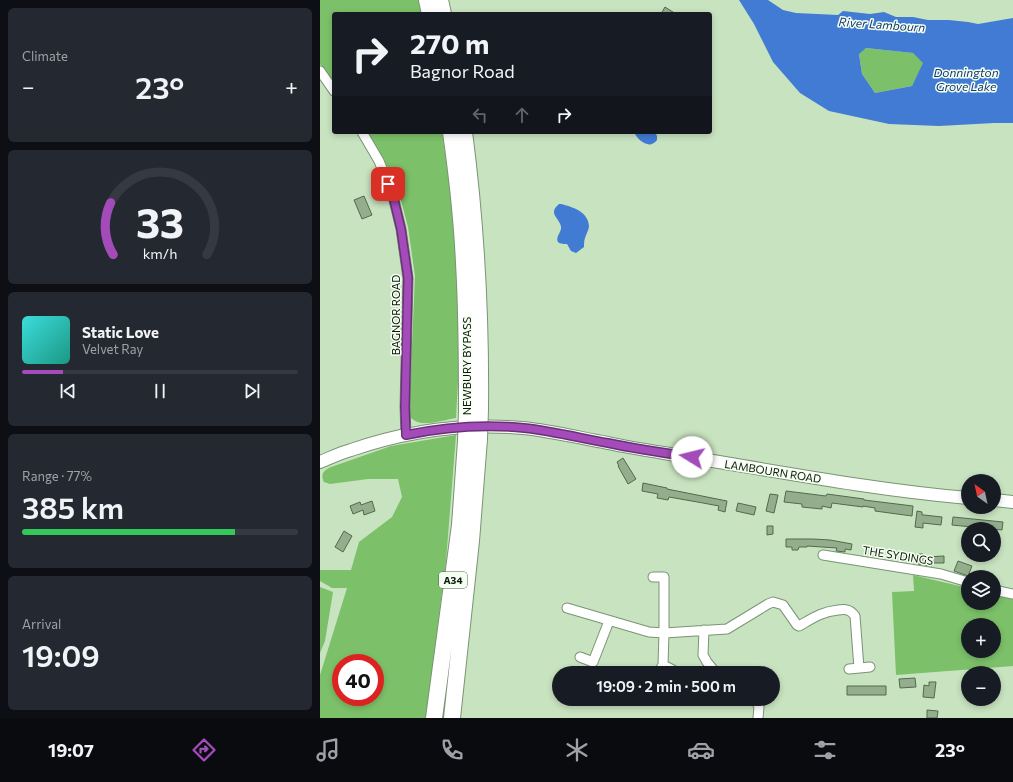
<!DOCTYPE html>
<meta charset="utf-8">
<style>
:root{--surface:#171b24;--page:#242831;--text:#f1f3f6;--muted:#9ea1a6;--line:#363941;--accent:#a34bb8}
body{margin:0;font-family:Commissioner,sans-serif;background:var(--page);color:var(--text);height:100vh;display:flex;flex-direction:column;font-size:15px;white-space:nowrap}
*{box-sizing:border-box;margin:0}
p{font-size:13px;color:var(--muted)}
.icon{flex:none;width:22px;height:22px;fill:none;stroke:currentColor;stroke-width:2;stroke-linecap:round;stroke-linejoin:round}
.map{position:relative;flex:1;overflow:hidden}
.side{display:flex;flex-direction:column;gap:8px;padding:8px;background:#0d0f14;width:320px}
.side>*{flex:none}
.guide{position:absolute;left:12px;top:12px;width:380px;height:122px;border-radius:4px;box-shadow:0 2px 6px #0003;background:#171b24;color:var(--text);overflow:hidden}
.needle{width:26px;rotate:327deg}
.tools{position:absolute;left:641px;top:474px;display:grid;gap:8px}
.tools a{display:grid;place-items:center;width:40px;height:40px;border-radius:50%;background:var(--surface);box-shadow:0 2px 6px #0003;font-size:20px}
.speed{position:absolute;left:12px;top:654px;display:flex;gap:8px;font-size:20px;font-weight:700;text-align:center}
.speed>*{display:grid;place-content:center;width:52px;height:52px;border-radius:50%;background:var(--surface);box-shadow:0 2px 6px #0003;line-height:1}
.speed .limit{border:6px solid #d22;background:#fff;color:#111}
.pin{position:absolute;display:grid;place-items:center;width:34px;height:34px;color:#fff;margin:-17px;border-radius:8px;box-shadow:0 2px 6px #0006}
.me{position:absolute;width:44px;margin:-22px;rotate:279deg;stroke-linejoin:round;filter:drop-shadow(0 0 3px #0008)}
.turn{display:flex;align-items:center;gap:14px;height:84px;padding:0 12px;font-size:18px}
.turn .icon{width:52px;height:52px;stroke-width:2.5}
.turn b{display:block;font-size:28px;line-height:34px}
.lanes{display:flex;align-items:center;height:38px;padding:0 12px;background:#0003;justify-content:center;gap:20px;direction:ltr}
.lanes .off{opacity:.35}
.big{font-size:30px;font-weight:600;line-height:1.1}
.side .widget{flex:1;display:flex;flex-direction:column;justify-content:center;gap:6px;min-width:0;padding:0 14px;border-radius:6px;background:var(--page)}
.side .dial{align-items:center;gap:0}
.dial svg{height:104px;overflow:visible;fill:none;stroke:var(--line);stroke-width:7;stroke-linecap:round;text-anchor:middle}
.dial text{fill:var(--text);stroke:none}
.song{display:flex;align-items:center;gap:12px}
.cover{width:48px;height:48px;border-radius:6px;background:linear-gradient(135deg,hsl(180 70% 55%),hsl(170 70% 35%))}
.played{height:4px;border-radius:2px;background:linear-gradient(90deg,var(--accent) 15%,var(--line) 15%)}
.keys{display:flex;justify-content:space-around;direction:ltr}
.heat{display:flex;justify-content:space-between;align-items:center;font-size:22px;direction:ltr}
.charge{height:6px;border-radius:3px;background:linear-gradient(90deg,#34c759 77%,var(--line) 0)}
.trip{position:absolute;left:232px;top:666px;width:228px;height:40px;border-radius:20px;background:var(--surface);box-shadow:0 2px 6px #0003;font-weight:600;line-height:40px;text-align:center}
.tabs{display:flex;height:64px;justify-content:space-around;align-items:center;background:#090b0e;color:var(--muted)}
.tabs .icon{width:28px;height:28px}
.tabs .selected{color:var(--accent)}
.tabs b{font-size:18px;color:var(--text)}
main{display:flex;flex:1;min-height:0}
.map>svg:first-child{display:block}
.green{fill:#7cc169;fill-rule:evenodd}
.water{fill:#427bd4;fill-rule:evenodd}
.building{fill:#94ae8d;stroke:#526a4b}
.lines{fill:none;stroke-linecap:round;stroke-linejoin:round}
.street-casing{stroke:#7a9474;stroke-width:11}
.secondary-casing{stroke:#7a9474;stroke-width:14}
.highway-casing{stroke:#7a9474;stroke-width:18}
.street{stroke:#fff;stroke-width:9}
.secondary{stroke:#fff;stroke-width:12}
.highway{stroke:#fff;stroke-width:16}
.highway-bridge-casing{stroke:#7a9474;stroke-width:18;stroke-linecap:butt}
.highway-bridge{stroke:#fff;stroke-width:16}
.route-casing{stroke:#6a3178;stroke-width:10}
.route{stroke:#a34bb8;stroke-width:7}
.labels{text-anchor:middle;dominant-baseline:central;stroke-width:3;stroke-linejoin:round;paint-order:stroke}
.shield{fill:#f4fff1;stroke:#535d50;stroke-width:1}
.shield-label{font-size:10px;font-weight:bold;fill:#0e170b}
.street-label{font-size:11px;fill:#0e170b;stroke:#f4fff1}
.water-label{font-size:12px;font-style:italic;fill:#133872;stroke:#f4fff1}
</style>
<main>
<section class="side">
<div class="widget"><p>Climate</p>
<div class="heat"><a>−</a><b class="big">23°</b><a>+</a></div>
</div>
<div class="widget dial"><svg viewBox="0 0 100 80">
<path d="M14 69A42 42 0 1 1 86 69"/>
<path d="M14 69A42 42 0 0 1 12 29" stroke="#a34bb8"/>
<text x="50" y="56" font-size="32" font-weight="700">33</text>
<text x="50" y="72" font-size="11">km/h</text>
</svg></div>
<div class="widget">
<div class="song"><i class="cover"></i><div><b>Static Love</b><p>Velvet Ray</p></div></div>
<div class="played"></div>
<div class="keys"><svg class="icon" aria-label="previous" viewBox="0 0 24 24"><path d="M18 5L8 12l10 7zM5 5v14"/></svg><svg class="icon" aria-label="pause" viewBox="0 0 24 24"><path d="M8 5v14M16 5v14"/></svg><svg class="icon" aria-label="next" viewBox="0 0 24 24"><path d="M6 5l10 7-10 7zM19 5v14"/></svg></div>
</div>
<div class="widget"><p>Range · 77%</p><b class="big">385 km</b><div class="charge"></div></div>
<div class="widget"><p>Arrival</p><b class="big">19:09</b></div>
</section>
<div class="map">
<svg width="693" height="718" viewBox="0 0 693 718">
<rect width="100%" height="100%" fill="#c8e3c0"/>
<path class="green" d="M0 0H99L102 14H14V84L0 64Z
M546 48 593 53 604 63 592 86 555 93 542 74 539 53Z
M47 132H122L128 174 137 254 140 347 136 418C122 420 97 430 89 415L95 276 88 227 79 193 63 158Z
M136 435 126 561 106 718H0V675L27 588H12L0 581V570H31L39 542 72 517 82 497 78 479H48L10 484 4 482C0 474 4 470 11 467L71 446ZM21 663H55V697H21Z
M593 575 648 588V603H674V593L693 598V666L576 675 572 592 594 591ZM648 625H674V651H648Z
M0 587 13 592 5 641 0 653Z"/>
<path class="water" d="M419 0H448L463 10 476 13 518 15 523 11 550 14 564 12 576 17H593L608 20H629L648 22 658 24 693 18V123H674L619 126 569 124 509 111 480 93 453 62 434 24ZM546 48 593 53 603 63 592 86 555 93 542 74 539 54Z
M314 132H335L337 136V140C330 150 318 141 314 132Z
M239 204H241C252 207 268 211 269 226 269 230 266 234 265 238 264 241 264 244 264 247L256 253 251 251 247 244C245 244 240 244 238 242 235 238 242 231 241 227 240 218 227 214 239 204Z"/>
<path class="building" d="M345 7 356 14H341Z
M44 196 52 215 42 219 34 200Z
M303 458 316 479 308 484 298 466H299L297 462Z
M323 483 347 488V489L407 501 405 512 398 510 399 506 383 503 349 497 348 500 337 498 338 494 322 491Z
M466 491 506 496 507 494 544 499V500L593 506 592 516 555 511V508L543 506V507L512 503 511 508 502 506V509L482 507V504L464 502Z
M450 494 458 495 454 513 446 511Z
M52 501 55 511 44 515 43 510 33 514 30 506 40 502 41 505Z
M418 503 436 507 434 515 416 511Z
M597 511 602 512V515H604L622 517 621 525 603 523V528L595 527Z
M633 517 683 522 682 530 632 525Z
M447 526H453V534L447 535Z
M24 531 32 536 23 552 15 547Z
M466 539H493L510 540 532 544 531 550 525 549V552L516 551 517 548 487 546V547H479L478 550H472V547H466Z
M598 554H603L604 557 624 556V563H612V566L598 564Z
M638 561 652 566 648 576 634 571Z
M595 678 596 687 580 688 579 679Z
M609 682H616L614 698 603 697 604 685 609 686Z
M527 686H566V695H527Z
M607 710 618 711 617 718H607Z"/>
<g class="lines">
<g class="street-casing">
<path id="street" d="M0 71 14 91
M42 132 59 161 73 196 81 229 88 278 85 407 86 435
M503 555 621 574 648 582
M333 577H344V633L407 629 448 604 453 602 463 605 477 625 479 626C493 618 501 612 518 610 525 609 530 609 535 616L539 668
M674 590 693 594
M247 608 329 632 344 633 343 665 338 673
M384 630 383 655 387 662 396 673
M260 657 273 662 289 621
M343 665 353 670
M529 669 550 667
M435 699 439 707 438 718"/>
</g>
<g class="secondary-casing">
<path id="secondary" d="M0 462C10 458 20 453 31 450 86 431 145 423 203 428 232 431 260 438 288 443 306 447 325 450 344 453 445 469 546 489 648 498
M674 500 693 502"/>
</g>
<g class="highway-casing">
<path id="highway" d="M107 0 110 14
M120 0 123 14
M131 132C137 175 142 219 144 263 147 312 147 361 147 410
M144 132C156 224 161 316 160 409
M114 718 140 525 146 441
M132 718 151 541 159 439"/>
</g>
<use href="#street" class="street"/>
<use href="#secondary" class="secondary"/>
<use href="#highway" class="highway"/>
<g class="highway-bridge-casing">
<path id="highway-bridge" d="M159 439 160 409
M146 441 147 410"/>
</g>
<use href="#highway-bridge" class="highway-bridge"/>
</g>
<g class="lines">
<g class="route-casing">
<path id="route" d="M68 184 73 196 81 229 88 278 85 407 86 435C124 427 165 424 204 428 232 431 260 438 288 443 316 449 344 453 372 457"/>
</g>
<use href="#route" class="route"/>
</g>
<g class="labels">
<rect class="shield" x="119" y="572" width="28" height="16" rx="3"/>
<g class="shield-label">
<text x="133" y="580">A34</text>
</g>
<g class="street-label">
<text transform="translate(75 315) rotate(-90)">BAGNOR ROAD</text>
<text transform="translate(146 366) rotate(-90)">NEWBURY BYPASS</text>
<text transform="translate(453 471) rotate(9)">LAMBOURN ROAD</text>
<text transform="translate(578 555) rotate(9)">THE SYDINGS</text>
</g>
<g class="water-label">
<text transform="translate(562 24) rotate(4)">River Lambourn</text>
<text x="646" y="72">Donnington<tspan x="646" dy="14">Grove Lake</tspan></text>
</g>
</g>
</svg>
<div class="tools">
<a><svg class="needle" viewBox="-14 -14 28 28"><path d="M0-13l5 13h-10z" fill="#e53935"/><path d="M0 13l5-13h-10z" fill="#9ea1a6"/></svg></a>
<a><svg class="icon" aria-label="search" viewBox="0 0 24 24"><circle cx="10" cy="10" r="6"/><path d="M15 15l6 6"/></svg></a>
<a><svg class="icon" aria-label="layers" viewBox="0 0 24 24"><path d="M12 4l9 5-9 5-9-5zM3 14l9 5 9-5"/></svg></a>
<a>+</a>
<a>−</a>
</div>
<div class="speed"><div class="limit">40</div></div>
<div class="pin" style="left:68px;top:184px;background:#d93025"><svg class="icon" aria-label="arrive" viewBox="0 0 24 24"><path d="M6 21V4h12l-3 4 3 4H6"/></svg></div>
<svg class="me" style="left:372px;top:457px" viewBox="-20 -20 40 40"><circle r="19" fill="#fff"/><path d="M0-13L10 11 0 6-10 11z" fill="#a34bb8"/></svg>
<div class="trip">19:09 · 2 min · 500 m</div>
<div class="guide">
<div class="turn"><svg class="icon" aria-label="right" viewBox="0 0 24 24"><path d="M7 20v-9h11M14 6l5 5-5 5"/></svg><div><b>270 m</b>Bagnor Road</div></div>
<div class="lanes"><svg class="icon off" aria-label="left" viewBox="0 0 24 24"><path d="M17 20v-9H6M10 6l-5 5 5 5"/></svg><svg class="icon off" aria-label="ahead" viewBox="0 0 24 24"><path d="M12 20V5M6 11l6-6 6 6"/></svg><svg class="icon" aria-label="right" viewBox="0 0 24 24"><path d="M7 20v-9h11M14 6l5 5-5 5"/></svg></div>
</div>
</div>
</main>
<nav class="tabs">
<b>19:07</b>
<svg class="icon selected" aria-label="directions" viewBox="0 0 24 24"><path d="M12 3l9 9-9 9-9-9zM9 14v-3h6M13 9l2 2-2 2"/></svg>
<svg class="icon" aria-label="music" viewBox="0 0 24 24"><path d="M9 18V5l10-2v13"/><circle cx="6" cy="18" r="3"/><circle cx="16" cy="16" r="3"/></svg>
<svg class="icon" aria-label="phone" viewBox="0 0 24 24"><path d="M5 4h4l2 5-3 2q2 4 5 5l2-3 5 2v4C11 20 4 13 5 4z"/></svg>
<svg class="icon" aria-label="climate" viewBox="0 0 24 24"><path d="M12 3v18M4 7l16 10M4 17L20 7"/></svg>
<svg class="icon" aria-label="car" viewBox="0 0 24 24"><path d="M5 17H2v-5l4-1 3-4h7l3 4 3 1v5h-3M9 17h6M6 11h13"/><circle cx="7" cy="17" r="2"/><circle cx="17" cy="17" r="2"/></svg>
<svg class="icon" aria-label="filters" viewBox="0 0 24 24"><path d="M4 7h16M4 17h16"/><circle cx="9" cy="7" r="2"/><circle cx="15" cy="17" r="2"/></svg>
<b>23°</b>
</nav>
